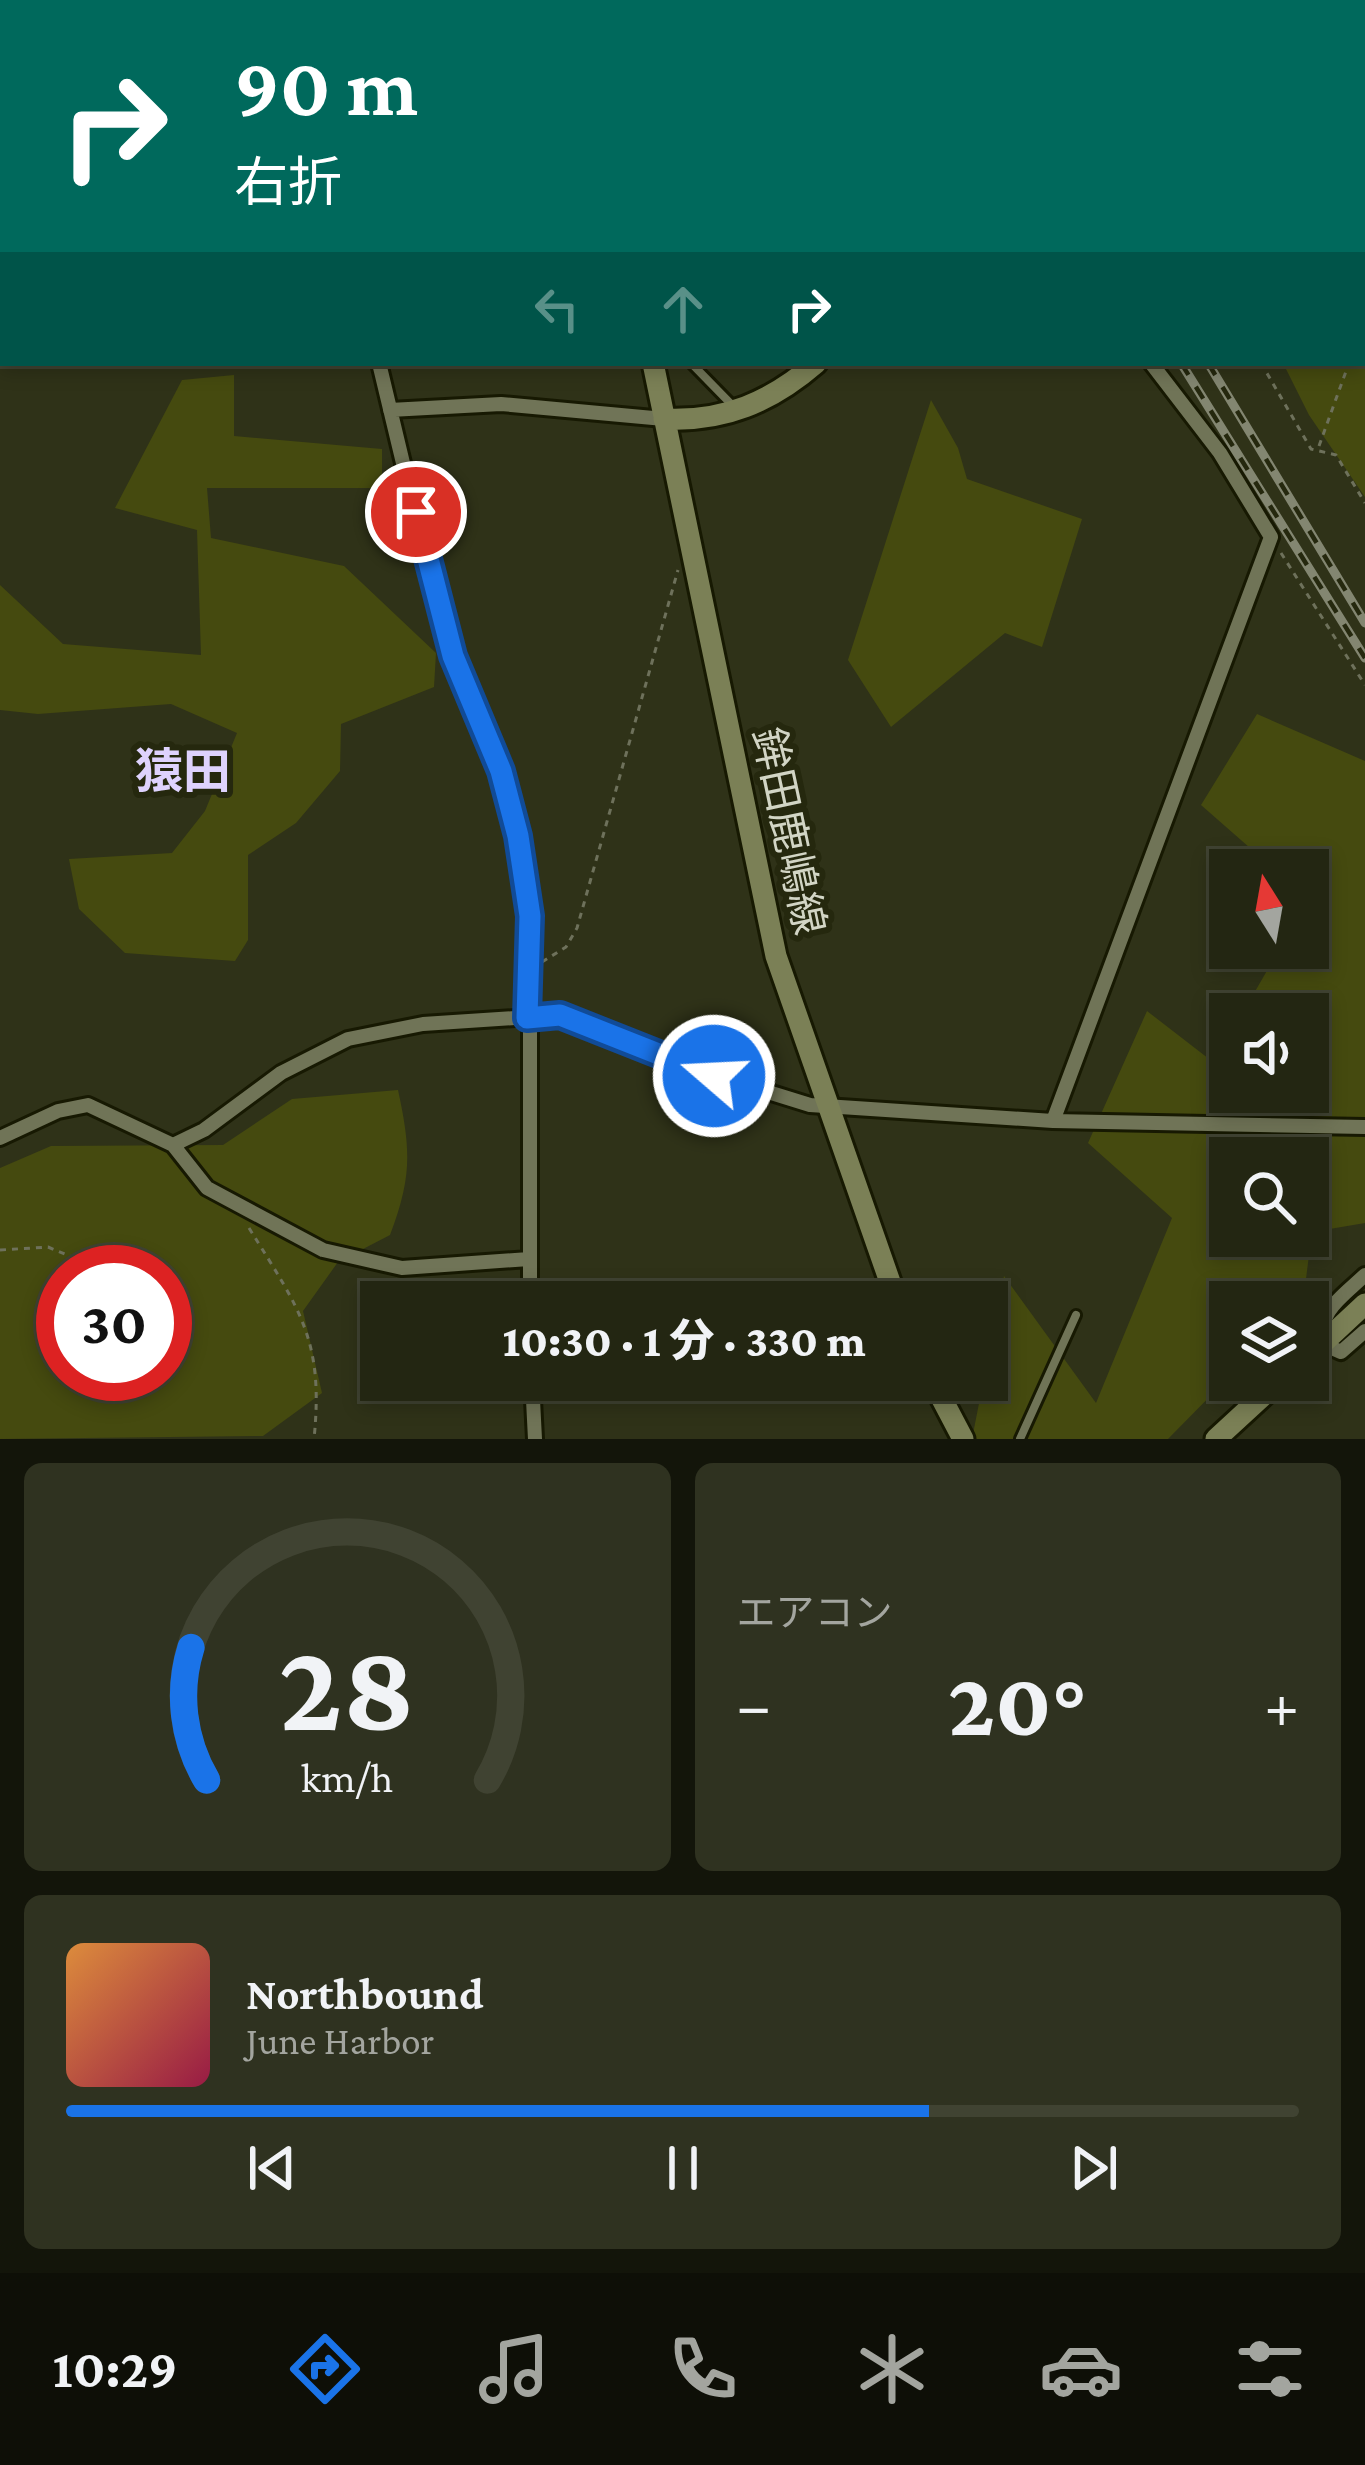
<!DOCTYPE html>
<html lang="ja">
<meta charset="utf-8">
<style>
:root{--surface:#232612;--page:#2f3220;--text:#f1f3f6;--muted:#a3a59f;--line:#404332;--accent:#1a73e8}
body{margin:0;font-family:"Crimson Pro","Noto Sans JP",serif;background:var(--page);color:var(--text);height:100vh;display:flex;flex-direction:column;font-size:45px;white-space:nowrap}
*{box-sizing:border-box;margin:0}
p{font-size:39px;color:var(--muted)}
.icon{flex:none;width:66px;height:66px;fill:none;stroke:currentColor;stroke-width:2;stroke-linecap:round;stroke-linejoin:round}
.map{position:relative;height:1439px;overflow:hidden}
.details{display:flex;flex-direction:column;gap:24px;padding:24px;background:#13150a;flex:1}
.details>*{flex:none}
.top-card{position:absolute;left:0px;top:0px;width:1365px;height:366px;box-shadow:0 6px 18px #0003,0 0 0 3px var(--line);background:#00695c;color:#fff;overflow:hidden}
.needle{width:78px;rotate:349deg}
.buttons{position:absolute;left:1209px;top:849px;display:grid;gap:24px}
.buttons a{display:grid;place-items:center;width:120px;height:120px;border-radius:0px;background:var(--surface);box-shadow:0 6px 18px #0003,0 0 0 3px var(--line);font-size:60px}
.speed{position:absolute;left:36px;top:1245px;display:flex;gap:24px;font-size:60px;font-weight:700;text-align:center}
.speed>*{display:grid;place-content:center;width:156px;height:156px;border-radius:50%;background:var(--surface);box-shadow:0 6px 18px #0003,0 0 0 3px var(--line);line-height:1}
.speed .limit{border:18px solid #d22;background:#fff;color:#111}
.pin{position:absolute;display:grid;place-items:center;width:102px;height:102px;color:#fff;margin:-51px;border:6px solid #fff;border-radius:50%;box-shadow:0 3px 12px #0007}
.me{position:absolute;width:132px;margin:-66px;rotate:289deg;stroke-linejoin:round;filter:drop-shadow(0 0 9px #0008)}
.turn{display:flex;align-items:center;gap:42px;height:252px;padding:0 36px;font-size:54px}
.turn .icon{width:156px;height:156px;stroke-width:2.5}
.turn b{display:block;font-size:84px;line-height:102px}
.lanes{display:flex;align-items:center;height:114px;padding:0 36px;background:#0003;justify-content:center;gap:60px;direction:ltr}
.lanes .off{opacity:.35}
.big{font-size:90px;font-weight:800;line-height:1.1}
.details .card{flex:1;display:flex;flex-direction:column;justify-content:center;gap:18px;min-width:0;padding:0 42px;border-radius:18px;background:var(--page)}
.details .dial{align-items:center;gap:0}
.dial svg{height:312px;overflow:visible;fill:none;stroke:var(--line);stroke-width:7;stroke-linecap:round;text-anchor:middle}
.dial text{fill:var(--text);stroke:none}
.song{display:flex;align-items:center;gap:36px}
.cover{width:144px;height:144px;border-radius:18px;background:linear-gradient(135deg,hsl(30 70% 55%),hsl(340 70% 35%))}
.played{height:12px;border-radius:6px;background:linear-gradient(90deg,var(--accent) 70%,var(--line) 70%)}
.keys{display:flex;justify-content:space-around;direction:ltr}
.heat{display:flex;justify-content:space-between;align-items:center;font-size:66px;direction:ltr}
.details .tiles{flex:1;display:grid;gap:24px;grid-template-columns:1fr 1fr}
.card:last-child{grid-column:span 2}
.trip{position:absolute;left:360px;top:1281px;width:648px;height:120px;border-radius:0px;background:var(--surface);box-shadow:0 6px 18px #0003,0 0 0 3px var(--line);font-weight:800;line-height:120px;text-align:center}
.tabs{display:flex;height:192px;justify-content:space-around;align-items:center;background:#0e0f07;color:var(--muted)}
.tabs .icon{width:84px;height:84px}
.tabs .on{color:var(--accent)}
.tabs b{font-size:54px;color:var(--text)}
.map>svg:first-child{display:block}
.green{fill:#454a0f;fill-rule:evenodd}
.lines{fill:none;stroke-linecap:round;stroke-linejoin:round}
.lane-casing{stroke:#171902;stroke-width:14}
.street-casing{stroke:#171902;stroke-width:20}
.secondary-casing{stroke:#171902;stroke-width:27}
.path{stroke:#6e715b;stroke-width:3;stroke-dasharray:6 6;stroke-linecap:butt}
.lane{stroke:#707457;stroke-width:8}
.street{stroke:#707457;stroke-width:14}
.secondary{stroke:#7b8056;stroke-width:21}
.rail-casing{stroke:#838671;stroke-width:9}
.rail{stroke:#25280e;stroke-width:4.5;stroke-dasharray:14;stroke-linecap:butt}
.route-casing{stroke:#114b97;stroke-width:30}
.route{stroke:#1a73e8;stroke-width:21}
.labels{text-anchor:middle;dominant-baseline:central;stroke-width:12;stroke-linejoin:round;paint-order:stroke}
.street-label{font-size:42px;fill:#d2d5c5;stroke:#25280e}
.quarter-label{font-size:48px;font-weight:bold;fill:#ded2fd;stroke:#25280e}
</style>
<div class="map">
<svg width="1365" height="1439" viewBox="0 0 1365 1439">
<rect width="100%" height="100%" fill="#2f3218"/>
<path class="green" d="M1362 332 1365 334V497L1309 415 1283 363H1362Z
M234 375V436L382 449V488H207L211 538 344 566 436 653 434 687 341 724 340 771 296 823 248 855V940L235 961 125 953 79 909 69 859 172 853 205 811 237 733 171 704 38 714 0 710V585L63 644 201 655 197 530 115 508 182 380Z
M931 400 958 448 967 479 1082 519 1042 647 1005 633 891 727 848 660Z
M1257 714 1365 761V1223L1312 1232 1303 1302H1230V1376L1168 1439H972L1004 1276 1096 1403 1172 1218 1088 1143 1147 1011 1213 1062 1230 1035V1092H1308V1014H1242L1280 948H1308V870H1275L1201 805ZM1230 1158H1308V1236H1230Z
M398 1090C411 1150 412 1177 390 1235L338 1262 303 1311 322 1393 263 1436 0 1439V1168L51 1146 223 1145 292 1099ZM63 1272H165V1374H63Z"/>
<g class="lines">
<g class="lane-casing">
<path id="lane" d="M691 363 733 406
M1020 1439 1076 1315"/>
</g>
<g class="street-casing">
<path id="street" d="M313 0 314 3
M51 3 52 0
M0 170 3 163
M0 191 3 192
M1362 241H1365
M379 363 432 584 453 656 501 771 525 870 530 969V1302
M390 410 501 404 664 419
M1053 1121 1271 537 1220 453 1151 363
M0 1138 58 1111 88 1105 173 1145 207 1188 323 1250 402 1268 529 1259
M173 1145 204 1130 281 1073 348 1039 423 1024 560 1015 675 1063 810 1105 1053 1121 1365 1127
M1365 1275C1342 1297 1317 1311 1323 1344L1341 1352 1365 1331
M532 1380 535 1439"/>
</g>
<g class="secondary-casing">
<path id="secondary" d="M554 0 555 3
M653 363 776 956 897 1302
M664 419C724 422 771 402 816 363
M1308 1357 1365 1304
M932 1380 963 1439
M1216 1439 1280 1380"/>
</g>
<path class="path" d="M811 0 814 3
M1034 0 1036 3
M1158 3 1161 0
M1362 273H1365
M1362 327 1365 319
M1261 363 1311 449 1336 455 1365 503
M1319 446 1349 363
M1281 553 1365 685
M542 962 566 947 577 928 678 570
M249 1228C300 1310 324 1340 314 1439
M0 1250 48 1247 79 1260"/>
<use href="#lane" class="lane"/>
<use href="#street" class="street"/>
<use href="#secondary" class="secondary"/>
<g class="rail-casing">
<path id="rail" d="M959 0 961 3
M981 0 983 3
M1181 363 1365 658
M1208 363 1365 623"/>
</g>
<use href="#rail" class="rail"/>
</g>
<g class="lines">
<g class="route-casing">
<path id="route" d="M416 512 453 656 501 771 518 836 530 916 527 1018 560 1015 714 1076"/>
</g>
<use href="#route" class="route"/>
</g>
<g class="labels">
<g class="street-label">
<text transform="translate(789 831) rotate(78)">鉾田鹿嶋線</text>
</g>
<g class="quarter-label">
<text x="183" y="771">猿田</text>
</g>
</g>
</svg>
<div class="buttons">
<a><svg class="needle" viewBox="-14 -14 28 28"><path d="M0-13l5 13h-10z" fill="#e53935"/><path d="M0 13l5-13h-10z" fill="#a3a59f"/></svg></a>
<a><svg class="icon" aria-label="sound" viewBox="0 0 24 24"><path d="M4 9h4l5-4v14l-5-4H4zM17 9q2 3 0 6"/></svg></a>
<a><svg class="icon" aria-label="search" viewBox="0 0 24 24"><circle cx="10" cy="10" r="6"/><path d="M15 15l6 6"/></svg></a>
<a><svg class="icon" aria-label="layers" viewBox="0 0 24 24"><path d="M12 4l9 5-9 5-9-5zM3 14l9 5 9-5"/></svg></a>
</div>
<div class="speed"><div class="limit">30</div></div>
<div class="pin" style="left:416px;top:512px;background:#d93025"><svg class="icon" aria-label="arrive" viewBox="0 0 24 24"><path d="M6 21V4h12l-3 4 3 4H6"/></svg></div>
<svg class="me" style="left:714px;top:1076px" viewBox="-20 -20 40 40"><circle r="17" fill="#1a73e8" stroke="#fff" stroke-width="3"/><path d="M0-11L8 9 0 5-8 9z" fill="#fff"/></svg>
<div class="trip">10:30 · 1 分 · 330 m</div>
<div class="top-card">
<div class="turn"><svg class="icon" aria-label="right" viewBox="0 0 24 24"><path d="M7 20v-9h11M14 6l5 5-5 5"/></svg><div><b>90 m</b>右折</div></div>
<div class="lanes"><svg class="icon off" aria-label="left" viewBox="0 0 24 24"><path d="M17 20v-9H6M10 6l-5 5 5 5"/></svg><svg class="icon off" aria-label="ahead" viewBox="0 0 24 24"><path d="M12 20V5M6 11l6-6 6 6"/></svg><svg class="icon" aria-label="right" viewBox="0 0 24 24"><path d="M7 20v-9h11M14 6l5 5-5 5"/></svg></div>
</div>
</div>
<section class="details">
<div class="tiles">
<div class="card dial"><svg viewBox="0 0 100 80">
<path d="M14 69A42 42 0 1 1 86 69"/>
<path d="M14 69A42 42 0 0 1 10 35" stroke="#1a73e8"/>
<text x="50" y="56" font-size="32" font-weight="700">28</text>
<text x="50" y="72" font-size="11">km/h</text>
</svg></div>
<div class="card"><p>エアコン</p>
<div class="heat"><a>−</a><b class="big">20°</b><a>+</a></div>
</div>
<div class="card">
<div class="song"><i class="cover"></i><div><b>Northbound</b><p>June Harbor</p></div></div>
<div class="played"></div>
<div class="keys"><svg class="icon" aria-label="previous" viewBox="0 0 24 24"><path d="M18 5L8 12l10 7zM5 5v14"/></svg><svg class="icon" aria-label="pause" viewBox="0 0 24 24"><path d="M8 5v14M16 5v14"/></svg><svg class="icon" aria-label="next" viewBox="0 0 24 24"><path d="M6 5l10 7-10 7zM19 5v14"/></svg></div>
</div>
</div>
</section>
<nav class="tabs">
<b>10:29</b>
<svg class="icon on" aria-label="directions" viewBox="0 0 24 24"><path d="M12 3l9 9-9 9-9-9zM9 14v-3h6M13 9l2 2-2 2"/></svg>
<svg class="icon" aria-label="music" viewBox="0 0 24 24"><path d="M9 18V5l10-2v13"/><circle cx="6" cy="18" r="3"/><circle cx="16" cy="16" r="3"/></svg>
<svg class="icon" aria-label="phone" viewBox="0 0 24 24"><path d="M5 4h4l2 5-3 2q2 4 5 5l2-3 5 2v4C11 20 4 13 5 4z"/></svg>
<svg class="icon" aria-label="climate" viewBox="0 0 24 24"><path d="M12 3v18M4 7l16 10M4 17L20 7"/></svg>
<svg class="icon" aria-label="car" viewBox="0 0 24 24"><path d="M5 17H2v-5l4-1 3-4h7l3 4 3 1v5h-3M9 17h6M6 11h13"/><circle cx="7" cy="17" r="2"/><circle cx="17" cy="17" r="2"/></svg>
<svg class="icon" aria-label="filters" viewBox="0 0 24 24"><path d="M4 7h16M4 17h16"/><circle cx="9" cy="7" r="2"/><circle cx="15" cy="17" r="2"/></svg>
</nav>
